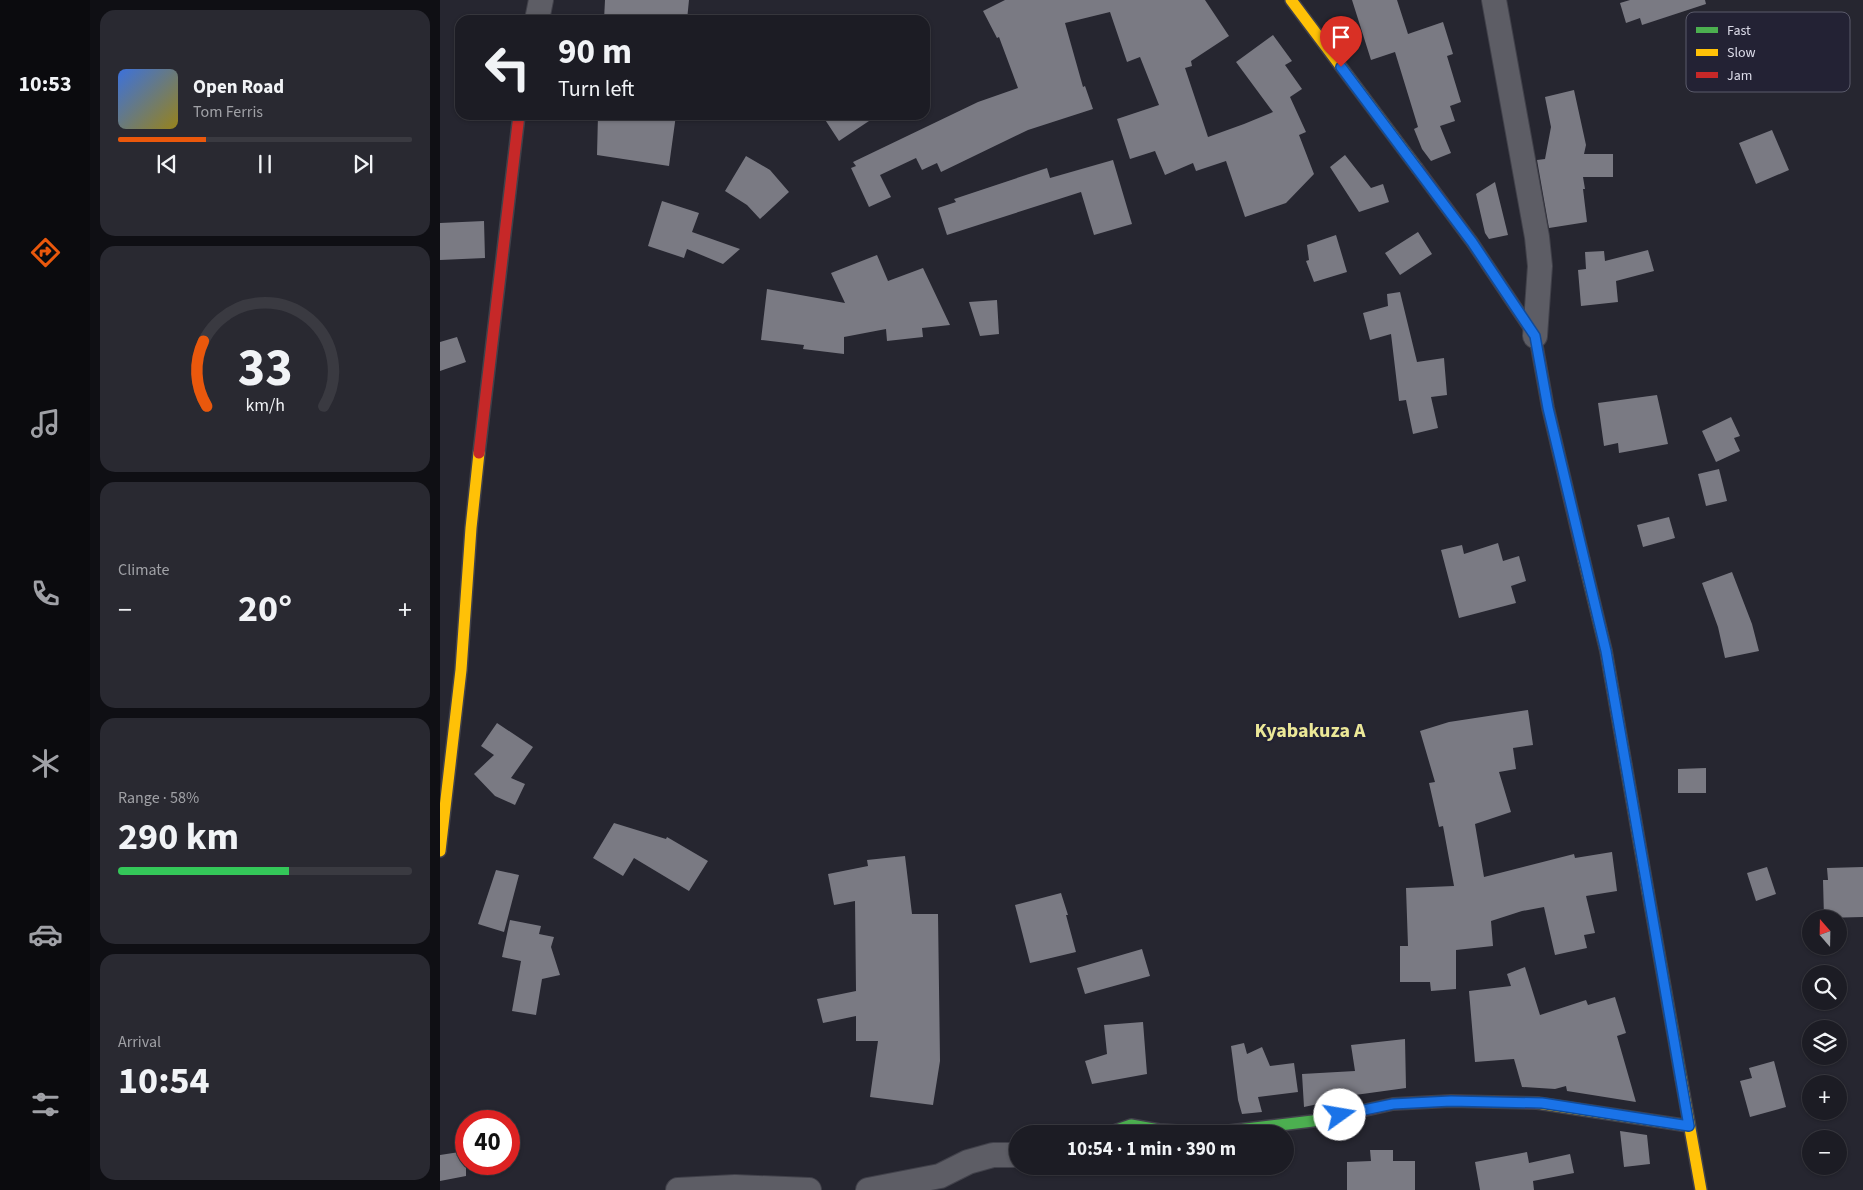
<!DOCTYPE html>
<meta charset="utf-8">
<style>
:root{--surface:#1c1c24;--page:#292931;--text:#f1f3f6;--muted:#a0a1a6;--line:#3a3a41;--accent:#ea580c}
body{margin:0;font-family:"Source Sans 3",sans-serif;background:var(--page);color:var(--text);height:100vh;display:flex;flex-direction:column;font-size:19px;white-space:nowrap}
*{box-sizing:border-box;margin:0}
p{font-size:16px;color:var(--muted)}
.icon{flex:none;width:28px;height:28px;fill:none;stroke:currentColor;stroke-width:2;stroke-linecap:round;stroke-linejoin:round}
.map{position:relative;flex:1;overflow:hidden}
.details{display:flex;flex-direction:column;gap:10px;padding:10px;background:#0f0f14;width:350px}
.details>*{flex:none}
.banner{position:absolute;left:15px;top:15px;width:475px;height:105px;border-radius:15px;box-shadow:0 1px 4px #0004,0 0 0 1px var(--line);background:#1c1c24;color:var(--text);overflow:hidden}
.needle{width:32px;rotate:340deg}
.buttons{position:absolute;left:1362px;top:910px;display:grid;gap:10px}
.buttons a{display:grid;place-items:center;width:45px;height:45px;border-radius:50%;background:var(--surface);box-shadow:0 1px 4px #0004,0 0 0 1px var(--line);font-size:25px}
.speed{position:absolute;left:15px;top:1110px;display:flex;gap:10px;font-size:25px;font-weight:700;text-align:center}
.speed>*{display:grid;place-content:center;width:65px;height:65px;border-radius:50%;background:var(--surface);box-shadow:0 1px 4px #0004,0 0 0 1px var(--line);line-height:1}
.speed .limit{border:8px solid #d22;background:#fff;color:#111}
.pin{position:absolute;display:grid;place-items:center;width:42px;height:42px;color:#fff;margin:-51px -21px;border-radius:50% 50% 50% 0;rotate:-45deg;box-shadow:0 0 5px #0007}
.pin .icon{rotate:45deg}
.me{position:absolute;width:55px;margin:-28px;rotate:77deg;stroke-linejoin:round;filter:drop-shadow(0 0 4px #0008)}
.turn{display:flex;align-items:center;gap:18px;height:105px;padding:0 20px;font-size:22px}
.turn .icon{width:65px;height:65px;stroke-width:2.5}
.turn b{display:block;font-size:35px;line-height:42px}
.big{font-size:38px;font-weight:700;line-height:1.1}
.details .card{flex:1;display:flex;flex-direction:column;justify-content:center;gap:8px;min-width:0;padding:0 18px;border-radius:15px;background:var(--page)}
.details .dial{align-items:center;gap:0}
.dial svg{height:130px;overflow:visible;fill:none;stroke:var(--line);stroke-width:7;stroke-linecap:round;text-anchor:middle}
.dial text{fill:var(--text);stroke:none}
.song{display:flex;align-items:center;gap:15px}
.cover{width:60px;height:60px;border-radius:8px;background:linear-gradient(135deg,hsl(220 70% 55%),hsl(50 70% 35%))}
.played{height:5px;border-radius:2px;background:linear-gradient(90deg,var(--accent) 30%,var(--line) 30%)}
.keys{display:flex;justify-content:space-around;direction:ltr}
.heat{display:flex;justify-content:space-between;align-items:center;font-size:28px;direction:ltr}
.charge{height:8px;border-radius:4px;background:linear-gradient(90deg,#34c759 58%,var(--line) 0)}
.trip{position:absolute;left:569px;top:1125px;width:285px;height:50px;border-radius:25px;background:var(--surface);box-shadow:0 1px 4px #0004,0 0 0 1px var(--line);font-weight:700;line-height:50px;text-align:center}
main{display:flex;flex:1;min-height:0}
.tabs{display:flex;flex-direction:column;width:90px;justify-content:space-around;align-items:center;background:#0b0b0e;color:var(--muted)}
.tabs .icon{width:35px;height:35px}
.tabs .selected{color:var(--accent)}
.tabs b{font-size:22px;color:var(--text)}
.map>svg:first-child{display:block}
.building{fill:#7a7a83}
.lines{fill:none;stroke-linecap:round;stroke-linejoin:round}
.street-casing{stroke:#41414a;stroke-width:26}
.fast-casing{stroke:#41414a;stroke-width:14}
.slow-casing{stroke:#41414a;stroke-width:14}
.jam-casing{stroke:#41414a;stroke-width:14}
.street{stroke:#5d5d65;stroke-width:24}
.fast{stroke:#4caf50;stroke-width:11}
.slow{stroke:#ffc107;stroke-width:11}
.jam{stroke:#c62828;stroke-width:11}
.route-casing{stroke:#114b97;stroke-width:12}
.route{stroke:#1a73e8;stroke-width:9}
.labels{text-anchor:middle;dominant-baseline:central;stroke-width:5;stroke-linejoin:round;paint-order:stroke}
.quarter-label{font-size:20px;font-weight:bold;fill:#ebe798;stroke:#232234}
.key{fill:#232234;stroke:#5a5a6a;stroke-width:1}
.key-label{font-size:14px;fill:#dbdbe8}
</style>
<main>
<nav class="tabs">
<b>10:53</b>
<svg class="icon selected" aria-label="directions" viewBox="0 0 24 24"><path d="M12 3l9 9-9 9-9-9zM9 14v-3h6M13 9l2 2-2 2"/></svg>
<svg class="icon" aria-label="music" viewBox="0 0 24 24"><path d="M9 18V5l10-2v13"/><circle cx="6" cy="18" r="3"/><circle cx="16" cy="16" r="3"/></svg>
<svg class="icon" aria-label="phone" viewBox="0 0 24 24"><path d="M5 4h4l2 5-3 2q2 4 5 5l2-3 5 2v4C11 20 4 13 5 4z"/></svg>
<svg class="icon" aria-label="climate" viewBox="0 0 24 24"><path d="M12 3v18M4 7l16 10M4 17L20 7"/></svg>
<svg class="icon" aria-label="car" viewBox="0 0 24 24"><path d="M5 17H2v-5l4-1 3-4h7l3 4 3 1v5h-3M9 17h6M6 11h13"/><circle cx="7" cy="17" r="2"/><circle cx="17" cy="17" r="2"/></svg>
<svg class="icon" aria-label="filters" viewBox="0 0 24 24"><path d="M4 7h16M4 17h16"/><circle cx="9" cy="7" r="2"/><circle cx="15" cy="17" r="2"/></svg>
</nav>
<section class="details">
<div class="card">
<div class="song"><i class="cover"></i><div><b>Open Road</b><p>Tom Ferris</p></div></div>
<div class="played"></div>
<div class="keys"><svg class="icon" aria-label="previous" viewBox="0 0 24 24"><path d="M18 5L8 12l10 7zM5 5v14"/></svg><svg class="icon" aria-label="pause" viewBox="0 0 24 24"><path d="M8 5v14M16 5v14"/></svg><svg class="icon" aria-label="next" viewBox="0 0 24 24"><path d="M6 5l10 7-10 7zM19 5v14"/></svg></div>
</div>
<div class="card dial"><svg viewBox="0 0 100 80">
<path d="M14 69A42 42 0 1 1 86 69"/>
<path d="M14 69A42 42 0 0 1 12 29" stroke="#ea580c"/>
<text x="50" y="56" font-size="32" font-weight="700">33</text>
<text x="50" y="72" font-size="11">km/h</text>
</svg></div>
<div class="card"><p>Climate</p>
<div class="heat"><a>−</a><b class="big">20°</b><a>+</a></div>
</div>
<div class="card"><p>Range · 58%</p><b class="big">290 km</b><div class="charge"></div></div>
<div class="card"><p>Arrival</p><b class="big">10:54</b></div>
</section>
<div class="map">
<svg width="1423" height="1190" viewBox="0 0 1423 1190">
<rect width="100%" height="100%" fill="#262630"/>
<path class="building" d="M165 0H249L247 20H164Z
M565 0H765L789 36 751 61 752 66 745 68 768 137 804 124 833 112 796 62 833 35 852 61 845 65 862 89 850 97 866 132 859 135 874 174 846 203 805 217 786 161 756 171 753 163 725 175 715 151 690 159 677 119 719 105 700 57 687 62 670 12 625 23 643 87 645 86 653 109 588 130 501 172 497 163 482 170 476 158 440 175 451 197 429 207 411 168 416 166 413 162 538 102 578 88 559 37 557 38 543 11Z
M912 0H957L968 34 1003 22 1013 54 1007 56 1021 102 1010 106 1015 121 1000 126 1011 153 991 161 982 149 974 129 978 127 955 52 931 60Z
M1190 0H1265L1266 4 1202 25 1200 18 1186 23 1180 3Z
M1134 90 1146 145 1144 154H1173V177H1143L1145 189H1143L1147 222 1109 228 1097 160 1105 159 1111 127 1105 97Z
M158 115H236L229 166 157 155Z
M382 115H438L399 141Z
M1332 130 1349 170 1316 184 1299 143Z
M905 155 931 188 943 184 949 202 919 212 890 167Z
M306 156 330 170 349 192 320 219 307 205 285 191Z
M673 160 692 224 654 235 641 192 507 235 498 208 516 202 514 199 607 168 610 178Z
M1055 182 1068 235 1049 239 1045 233 1036 194Z
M222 201 259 213 252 232 300 249 283 264 247 249 244 258 208 246Z
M44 221 45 258 0 260V223Z
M978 232 992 254 960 275 945 253Z
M896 235 907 272 874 282 866 261 869 260 867 245Z
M1208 250 1214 271 1176 281 1178 302 1141 306 1138 270 1146 269 1145 252 1164 251 1165 261Z
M437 255 448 281 483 268 510 325 482 328 483 337 447 341 446 329 404 337V354L363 349 364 345 321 340 327 289 405 303 391 273Z
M960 292 977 362 1004 358 1007 395 991 397 998 428 973 434 966 400 959 401 951 334 930 340 923 313 948 306 947 294Z
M557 300 559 334 540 336 529 302Z
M17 337 26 362 0 371V342Z
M1217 395 1228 444 1179 453 1178 443 1164 446 1158 403Z
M1291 417 1300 436 1294 438 1300 451 1276 462 1262 431Z
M1279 469 1287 501 1266 506 1258 474Z
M1229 517 1235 538 1203 547 1197 525Z
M1058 543 1063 561 1079 556 1086 581 1071 586 1076 603 1019 618 1001 550 1022 545 1024 554Z
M1292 572 1312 624 1319 651 1285 658 1278 627 1262 583Z
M1088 710 1093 745 1073 748 1076 769 1059 772 1071 812 1035 824 1044 877 1134 854 1135 858 1172 852 1177 891 1146 896 1155 933 1144 935 1147 948 1115 955 1104 907 1082 911 1051 921 1053 946 1016 950V989L991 991 990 982H960V946H968L966 888 1014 886 1003 826 999 827 989 783 995 782 980 731 1009 722Z
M57 723 93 747 71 778 85 784 75 805 55 796 34 774 54 755 41 746Z
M1266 768V793H1238V769Z
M174 823 226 839 227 837 268 861 249 891 194 858 183 876 153 858Z
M465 856 472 914H498L500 1061 493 1105 430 1097 438 1041H416V1016L383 1023 377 999 416 991 415 901 394 905 388 874 428 866 427 860Z
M1327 867 1336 894 1316 901 1307 873Z
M1423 867V917L1384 918 1383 880H1388L1387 868Z
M56 870 79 875 64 932 38 924Z
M621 893 628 915H626L636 952 590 963 575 905Z
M70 920 101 926 99 934 114 937 111 947 120 975 102 979 96 1015 72 1011 81 961 62 957Z
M702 949 710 976 645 994 637 968Z
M1085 967 1100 1015 1146 1000 1148 1005 1175 997 1186 1033 1177 1036 1196 1102 1127 1091 1126 1086 1115 1089 1082 1087 1074 1059 1035 1062 1029 991 1071 986 1067 974Z
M703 1022 707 1074 652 1084 645 1061 667 1054 664 1025Z
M965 1039 966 1088 915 1095V1096L864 1107 862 1074 915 1071 911 1045Z
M804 1043 807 1054 822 1047 830 1066 854 1063 858 1092 818 1097 822 1112 802 1114 798 1100 791 1046Z
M1334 1061 1346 1107 1310 1117 1300 1081 1312 1078 1309 1068Z
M1180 1131 1207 1135 1210 1164 1184 1167Z
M930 1150H953V1161H975V1190H907V1162L931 1161Z
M26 1151V1176L0 1181V1155Z
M1087 1152 1089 1163 1130 1154 1134 1173 1093 1181 1094 1190H1040L1035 1162Z"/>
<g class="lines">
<g class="street-casing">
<path id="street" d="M1054 0 1097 237 1100 266 1095 336
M97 20 101 0
M238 1190 295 1187 369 1190
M428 1190 500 1176 528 1162 553 1155H578"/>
</g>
<g class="fast-casing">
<path id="fast" d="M1208 892 1241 1078
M665 1134 691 1125 719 1130 773 1133 881 1120"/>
</g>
<g class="slow-casing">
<path id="slow" d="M851 0 977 168
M1144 560 1166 651 1208 892
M0 851 21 670 31 528 39 453
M1241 1078 1261 1190
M1097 1103 1249 1126"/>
</g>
<g class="jam-casing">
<path id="jam" d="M977 168 1032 242 1095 336 1108 408 1144 560
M39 453 79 115
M881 1120 953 1104 1011 1101 1097 1103"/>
</g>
<use href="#street" class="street"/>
<use href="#fast" class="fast"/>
<use href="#slow" class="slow"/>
<use href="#jam" class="jam"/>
</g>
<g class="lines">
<g class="route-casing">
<path id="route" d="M900 1115 953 1104 1011 1101 1102 1103 1249 1126 1166 651 1108 408 1095 336 1032 242 901 67"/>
</g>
<use href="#route" class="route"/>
</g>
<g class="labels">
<g class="quarter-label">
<text x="870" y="731">Kyabakuza A</text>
</g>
</g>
<rect x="1246" y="12" width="164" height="80" rx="8" class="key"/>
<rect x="1256" y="27" width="22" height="6" fill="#4caf50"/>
<rect x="1256" y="49" width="22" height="7" fill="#ffc107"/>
<rect x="1256" y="72" width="22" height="6" fill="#c62828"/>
<g class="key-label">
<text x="1287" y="35">Fast</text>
<text x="1287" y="57">Slow</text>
<text x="1287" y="80">Jam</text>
</g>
</svg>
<div class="buttons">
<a><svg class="needle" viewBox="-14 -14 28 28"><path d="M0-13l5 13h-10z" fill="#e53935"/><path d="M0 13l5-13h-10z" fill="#a0a1a6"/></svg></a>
<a><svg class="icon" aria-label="search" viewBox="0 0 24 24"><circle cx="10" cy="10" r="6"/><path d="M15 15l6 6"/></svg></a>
<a><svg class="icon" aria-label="layers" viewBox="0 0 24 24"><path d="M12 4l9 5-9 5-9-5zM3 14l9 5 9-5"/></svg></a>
<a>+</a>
<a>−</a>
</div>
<div class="speed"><div class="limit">40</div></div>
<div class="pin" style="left:901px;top:67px;background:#d93025"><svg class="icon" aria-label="arrive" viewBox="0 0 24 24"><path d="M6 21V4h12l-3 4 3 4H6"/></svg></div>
<svg class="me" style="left:900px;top:1115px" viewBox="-20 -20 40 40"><circle r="19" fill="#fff"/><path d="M0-13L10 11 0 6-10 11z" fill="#1a73e8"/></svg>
<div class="trip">10:54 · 1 min · 390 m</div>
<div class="banner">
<div class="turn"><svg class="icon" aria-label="left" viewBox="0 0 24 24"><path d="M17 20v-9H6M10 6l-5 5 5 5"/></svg><div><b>90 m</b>Turn left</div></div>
</div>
</div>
</main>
